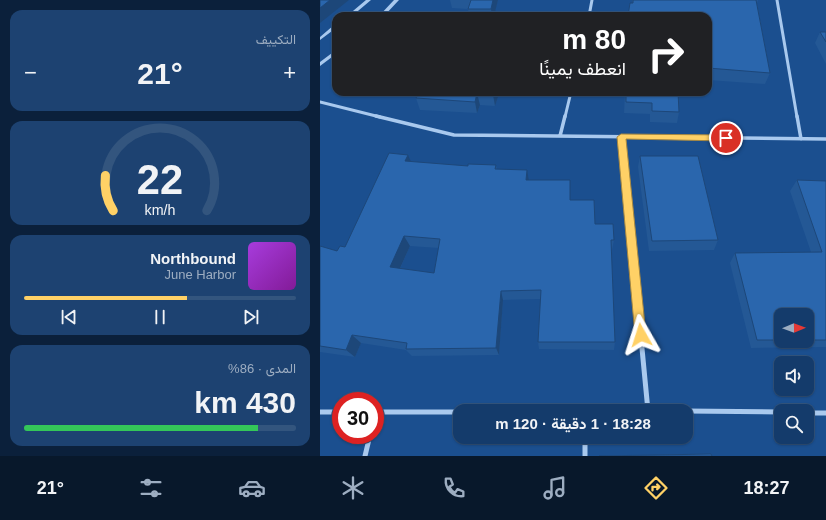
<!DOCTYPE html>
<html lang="ar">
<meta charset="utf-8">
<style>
:root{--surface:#143b6b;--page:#1d4271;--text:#f1f3f6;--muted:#9dadc1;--line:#33557e;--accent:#ffd166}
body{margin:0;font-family:Helvetica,Vazirmatn,sans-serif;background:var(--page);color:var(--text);direction:rtl;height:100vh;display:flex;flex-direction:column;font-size:15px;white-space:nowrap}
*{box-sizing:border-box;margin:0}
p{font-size:13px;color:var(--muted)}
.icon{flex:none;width:22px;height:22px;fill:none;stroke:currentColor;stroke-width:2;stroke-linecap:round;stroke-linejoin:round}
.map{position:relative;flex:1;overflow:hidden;direction:ltr}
.panel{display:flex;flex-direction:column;gap:10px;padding:10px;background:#0b203b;width:320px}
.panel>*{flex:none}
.top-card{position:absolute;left:12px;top:12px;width:380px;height:84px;border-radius:12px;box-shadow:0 1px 3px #0004,0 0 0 1px var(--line);direction:rtl;background:#202124;color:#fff;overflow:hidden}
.needle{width:26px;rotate:89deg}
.controls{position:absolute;left:454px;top:308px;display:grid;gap:8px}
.controls a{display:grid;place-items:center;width:40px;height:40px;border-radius:8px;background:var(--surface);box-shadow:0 1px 3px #0004,0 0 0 1px var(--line);font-size:20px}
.speed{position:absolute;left:12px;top:392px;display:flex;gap:8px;font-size:20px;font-weight:700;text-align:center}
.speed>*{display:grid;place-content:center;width:52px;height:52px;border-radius:50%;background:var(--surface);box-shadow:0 1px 3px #0004,0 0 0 1px var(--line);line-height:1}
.speed .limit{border:6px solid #d22;background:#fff;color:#111}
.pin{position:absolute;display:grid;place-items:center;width:34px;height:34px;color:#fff;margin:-17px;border:2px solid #fff;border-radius:50%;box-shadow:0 1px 4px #0007}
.me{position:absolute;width:44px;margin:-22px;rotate:354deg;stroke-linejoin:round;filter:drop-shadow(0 0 3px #0008)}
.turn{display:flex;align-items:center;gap:14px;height:84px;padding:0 20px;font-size:18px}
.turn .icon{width:52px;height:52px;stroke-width:2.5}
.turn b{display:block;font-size:28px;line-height:34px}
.big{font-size:30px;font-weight:700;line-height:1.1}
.panel .widget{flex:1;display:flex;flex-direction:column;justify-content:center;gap:6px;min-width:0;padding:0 14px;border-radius:12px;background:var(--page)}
.panel .dial{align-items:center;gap:0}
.dial svg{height:104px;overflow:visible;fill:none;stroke:var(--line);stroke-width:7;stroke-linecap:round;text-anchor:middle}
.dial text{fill:var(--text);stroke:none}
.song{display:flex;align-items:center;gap:12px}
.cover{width:48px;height:48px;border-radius:6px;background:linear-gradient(135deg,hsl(280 70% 55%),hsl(290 70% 35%))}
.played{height:4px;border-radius:2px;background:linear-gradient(90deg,var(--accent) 60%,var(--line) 60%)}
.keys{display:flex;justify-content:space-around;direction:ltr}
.heat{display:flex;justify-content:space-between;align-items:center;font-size:22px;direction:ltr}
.charge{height:6px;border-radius:3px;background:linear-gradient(90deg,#34c759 86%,var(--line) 0)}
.trip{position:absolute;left:133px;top:404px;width:240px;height:40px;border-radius:12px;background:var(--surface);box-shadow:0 1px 3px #0004,0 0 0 1px var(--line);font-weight:700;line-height:40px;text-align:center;direction:rtl}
.dock{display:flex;height:64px;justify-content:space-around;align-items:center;background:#08182b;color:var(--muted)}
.dock .icon{width:28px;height:28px}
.dock .selected{color:var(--accent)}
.dock b{font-size:18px;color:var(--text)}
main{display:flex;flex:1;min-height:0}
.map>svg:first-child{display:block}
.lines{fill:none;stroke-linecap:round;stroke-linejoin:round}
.minor-far2{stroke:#a9c9ee;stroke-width:3}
.minor-far1{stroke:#a9c9ee;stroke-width:3.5}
.minor{stroke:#a9c9ee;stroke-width:5}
.tertiary{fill:#a9c9ee;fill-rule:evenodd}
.wall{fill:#245895;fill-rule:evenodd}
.shaded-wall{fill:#1d4779}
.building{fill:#2a66ad;stroke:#1d4779;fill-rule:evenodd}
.route{fill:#ffd166;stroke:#a68842}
</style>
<main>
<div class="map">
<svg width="506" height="456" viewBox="0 0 506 456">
<rect width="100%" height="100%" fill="#1b4f8f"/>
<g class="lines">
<path class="minor-far2" d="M457 0 477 117
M269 16 272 0
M0 102 60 117
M245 117 251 92"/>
<path class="minor-far1" d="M56 116 134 135 506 139
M477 116 481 139
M240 136 245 116
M301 137 314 266"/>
<path class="minor" d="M314 265 328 411
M366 411 461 412
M0 412H21
M55 412H140
M487 413H506
M265 437V456
M45 456 50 435"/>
<path class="tertiary" d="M46 0H51L32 16H27Z
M74 0H79L64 16H59Z
M14 25H16V28L0 40V37Z
M16 50V54L0 66V62Z"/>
</g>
<path class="wall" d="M130 0H178L174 14 189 16H149L148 9 132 8Z
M312 0H438L437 3 450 73 445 84 388 80V16L312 3Z
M500 32H506V64L495 43Z
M99 92H215L213 97 179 94 175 106 160 105 157 113 100 110 96 98Z
M305 92H358L359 112 357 123 330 122V114L304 113Z
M320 156 398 240 394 250 329 251 318 167Z
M91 162 148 166 176 165 177 170 209 180 250 200 275 224 294 240 292 250H291L295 342 294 350 219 349 218 342 221 299 183 300 179 355 92 356 86 350 41 343 35 357 0 352V246L17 251 25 247ZM90 246 119 248 114 273 80 269Z
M477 180 506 181V347L431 348 410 263 415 253 491 252 470 191ZM461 315H487V341H461Z"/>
<path class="shaded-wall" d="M10 0H29L0 23V8Z
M173 0H178L174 16H172L171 9Z
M174 92H179V94L175 106 173 95Z
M157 93 160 105 157 113 155 102Z
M88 155 93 166 85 161Z
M207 170 209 181 206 180Z
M84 236 90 246 76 277 70 267Z
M181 291 183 300 179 355 176 348Z
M32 335 41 343 35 357 26 350Z"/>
<path class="building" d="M0 0H10L0 8Z
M151 0H173L171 9H148Z
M313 0H436L450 73 388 68V16H308L310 3H313Z
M171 14 189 16H170Z
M500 32H506V42Z
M99 92H174L173 95 157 93 155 102 96 98Z
M306 92H358L359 112 332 111V103L306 102Z
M69 153 88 155 85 161 148 166V164L176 165 175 169 207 170 206 180H250V200H274L275 224H293L294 240H291L295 342H218L221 290 181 291 176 348 86 349 87 343 32 335 26 350 0 346V246L17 251 20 246 25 247ZM84 236 120 239 114 273 70 267Z
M320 156H378L398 240 332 241Z
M477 180 506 181V340H487V315H461V340H437L415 253 502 252Z
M391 454 392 456H279Z"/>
<path class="route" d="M301 134 406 135 410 138 406 141 306 139 326 335 324 338 321 340 317 338 315 335 297 137Z"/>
</svg>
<div class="controls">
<a><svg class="needle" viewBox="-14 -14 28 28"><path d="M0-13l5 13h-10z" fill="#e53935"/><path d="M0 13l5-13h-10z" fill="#9dadc1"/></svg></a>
<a><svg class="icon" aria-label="sound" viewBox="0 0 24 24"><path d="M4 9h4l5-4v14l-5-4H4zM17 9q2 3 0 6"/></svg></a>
<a><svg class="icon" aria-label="search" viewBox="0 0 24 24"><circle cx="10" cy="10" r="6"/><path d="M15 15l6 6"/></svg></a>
</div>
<div class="speed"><div class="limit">30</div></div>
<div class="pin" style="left:406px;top:138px;background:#d93025"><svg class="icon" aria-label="arrive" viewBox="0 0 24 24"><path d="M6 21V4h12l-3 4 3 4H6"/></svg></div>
<svg class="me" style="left:321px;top:335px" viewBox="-20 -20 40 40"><path d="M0-17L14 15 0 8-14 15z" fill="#ffd166" stroke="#fff" stroke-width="4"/></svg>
<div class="trip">18:28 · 1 دقيقة · 120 m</div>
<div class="top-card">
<div class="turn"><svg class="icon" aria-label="right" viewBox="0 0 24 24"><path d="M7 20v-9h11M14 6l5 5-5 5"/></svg><div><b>80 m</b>انعطف يمينًا</div></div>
</div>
</div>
<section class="panel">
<div class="widget"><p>التكييف</p>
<div class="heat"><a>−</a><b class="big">21°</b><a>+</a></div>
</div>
<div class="widget dial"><svg viewBox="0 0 100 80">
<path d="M14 69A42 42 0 1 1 86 69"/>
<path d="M14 69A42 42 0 0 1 8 42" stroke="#ffd166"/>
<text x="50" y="56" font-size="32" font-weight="700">22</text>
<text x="50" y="72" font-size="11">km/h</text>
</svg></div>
<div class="widget">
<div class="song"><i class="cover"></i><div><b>Northbound</b><p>June Harbor</p></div></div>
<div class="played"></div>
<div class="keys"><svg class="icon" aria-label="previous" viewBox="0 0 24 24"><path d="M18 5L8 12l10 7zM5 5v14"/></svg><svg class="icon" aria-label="pause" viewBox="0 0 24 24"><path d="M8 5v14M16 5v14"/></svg><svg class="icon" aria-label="next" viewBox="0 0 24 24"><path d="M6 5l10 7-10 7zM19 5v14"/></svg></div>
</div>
<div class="widget"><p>المدى · 86%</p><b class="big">430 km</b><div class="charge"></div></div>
</section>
</main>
<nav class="dock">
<b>18:27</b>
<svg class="icon selected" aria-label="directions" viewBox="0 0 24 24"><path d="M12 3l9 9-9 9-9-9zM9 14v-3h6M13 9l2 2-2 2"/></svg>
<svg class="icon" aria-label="music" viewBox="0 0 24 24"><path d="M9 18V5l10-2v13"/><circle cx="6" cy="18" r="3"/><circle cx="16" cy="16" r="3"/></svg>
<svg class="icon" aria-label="phone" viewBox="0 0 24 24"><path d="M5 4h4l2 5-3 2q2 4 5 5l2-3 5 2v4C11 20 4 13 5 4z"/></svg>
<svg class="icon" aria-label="climate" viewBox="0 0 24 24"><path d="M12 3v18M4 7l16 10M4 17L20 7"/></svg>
<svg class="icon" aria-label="car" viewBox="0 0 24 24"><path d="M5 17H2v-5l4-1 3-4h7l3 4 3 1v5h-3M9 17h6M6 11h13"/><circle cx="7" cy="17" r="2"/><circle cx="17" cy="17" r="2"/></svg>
<svg class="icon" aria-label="filters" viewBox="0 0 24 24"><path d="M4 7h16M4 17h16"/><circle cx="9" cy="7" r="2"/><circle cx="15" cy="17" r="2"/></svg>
<b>21°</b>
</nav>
